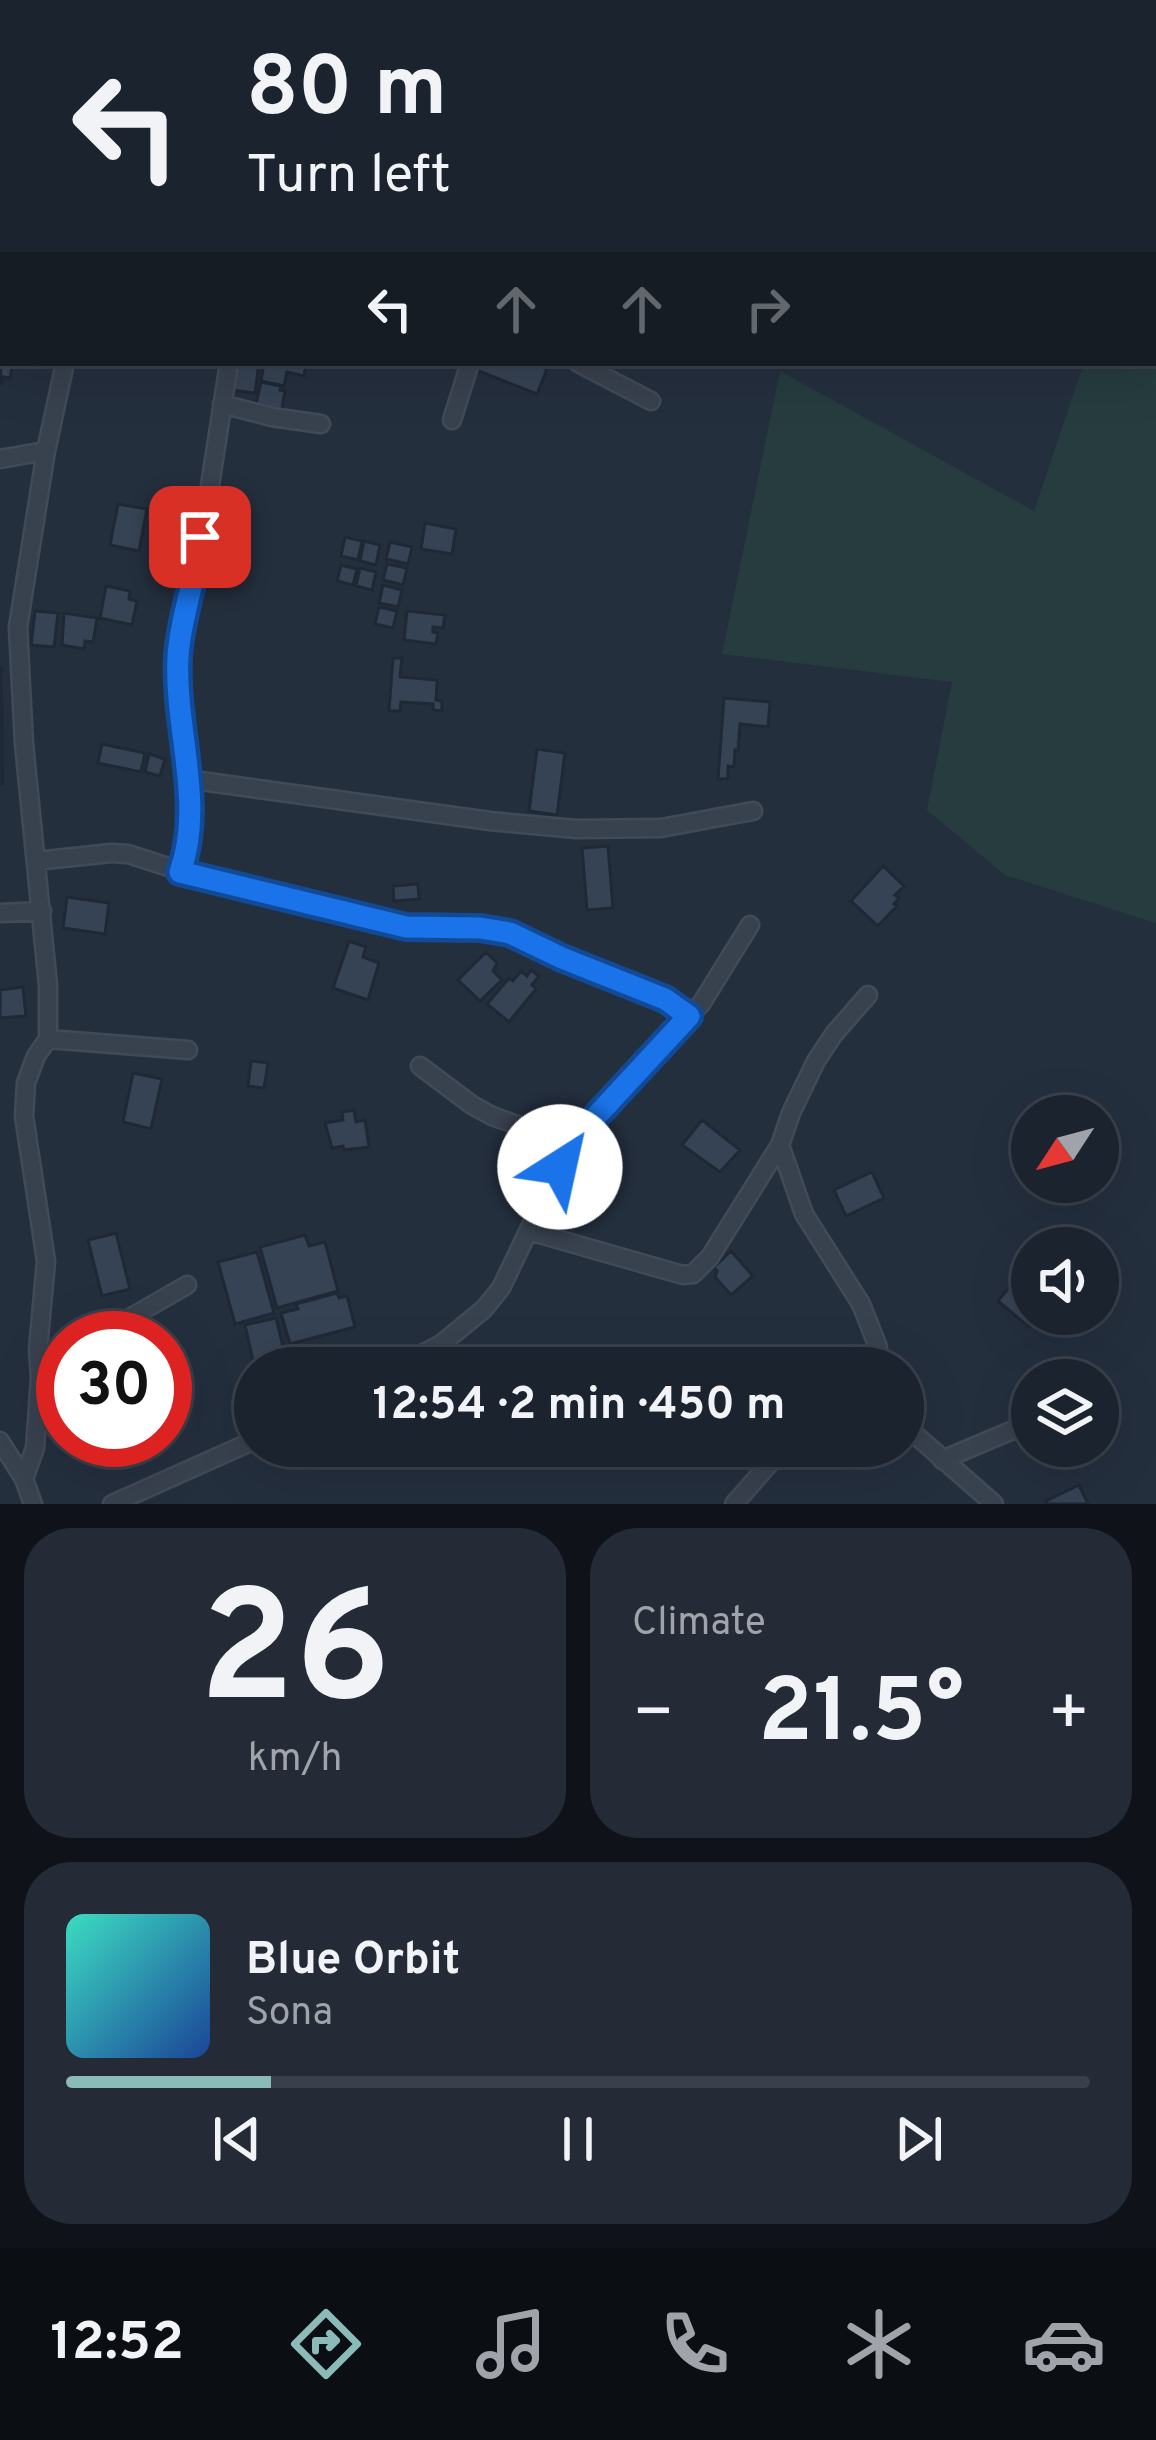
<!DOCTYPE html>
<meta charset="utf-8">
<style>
:root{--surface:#1b232e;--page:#242b36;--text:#f1f3f6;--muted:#a0a4aa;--line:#39404a;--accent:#8bbbb9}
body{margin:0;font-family:Overpass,sans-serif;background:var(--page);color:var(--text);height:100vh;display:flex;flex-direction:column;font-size:45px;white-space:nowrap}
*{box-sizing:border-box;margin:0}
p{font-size:39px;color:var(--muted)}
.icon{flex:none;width:66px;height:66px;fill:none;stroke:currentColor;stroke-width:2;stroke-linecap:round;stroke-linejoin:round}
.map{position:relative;height:1504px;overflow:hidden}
.side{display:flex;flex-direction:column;gap:24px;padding:24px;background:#0f1319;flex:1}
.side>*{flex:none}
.banner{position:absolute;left:0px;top:0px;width:1158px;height:366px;box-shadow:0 12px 48px #0002,0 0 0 3px var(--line);background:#1b232e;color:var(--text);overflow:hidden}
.needle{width:78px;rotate:234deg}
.fabs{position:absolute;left:1011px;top:1095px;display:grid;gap:24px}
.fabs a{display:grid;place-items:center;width:108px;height:108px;border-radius:50%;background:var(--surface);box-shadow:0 12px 48px #0002,0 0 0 3px var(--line);font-size:60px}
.speed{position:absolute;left:36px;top:1311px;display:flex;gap:24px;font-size:60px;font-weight:700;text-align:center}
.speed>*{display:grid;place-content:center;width:156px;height:156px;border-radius:50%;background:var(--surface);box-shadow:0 12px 48px #0002,0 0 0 3px var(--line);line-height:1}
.speed .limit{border:18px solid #d22;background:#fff;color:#111}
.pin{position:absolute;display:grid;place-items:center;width:102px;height:102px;color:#fff;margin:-51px;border-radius:24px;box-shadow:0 6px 18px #0006}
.me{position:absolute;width:132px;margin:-66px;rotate:35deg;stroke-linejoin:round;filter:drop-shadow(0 0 9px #0008)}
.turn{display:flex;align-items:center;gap:42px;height:252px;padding:0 48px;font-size:54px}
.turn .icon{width:156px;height:156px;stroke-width:2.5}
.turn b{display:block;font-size:84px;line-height:102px}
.lanes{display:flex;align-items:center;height:114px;padding:0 48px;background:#0003;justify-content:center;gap:60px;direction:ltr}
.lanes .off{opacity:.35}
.big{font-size:90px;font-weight:700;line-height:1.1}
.side .tile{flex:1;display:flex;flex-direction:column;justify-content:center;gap:18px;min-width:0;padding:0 42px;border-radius:48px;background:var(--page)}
.side .dial{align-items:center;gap:0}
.dial b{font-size:156px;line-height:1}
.song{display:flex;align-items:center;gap:36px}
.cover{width:144px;height:144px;border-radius:18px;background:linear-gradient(135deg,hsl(170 70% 55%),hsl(220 70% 35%))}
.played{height:12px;border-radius:6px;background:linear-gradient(90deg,var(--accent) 20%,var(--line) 20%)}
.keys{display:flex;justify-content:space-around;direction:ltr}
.heat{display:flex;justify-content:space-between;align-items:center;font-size:66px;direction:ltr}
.side .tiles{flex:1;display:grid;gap:24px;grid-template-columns:1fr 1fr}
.tile:last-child{grid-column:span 2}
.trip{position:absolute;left:234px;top:1347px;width:690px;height:120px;border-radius:60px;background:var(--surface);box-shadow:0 12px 48px #0002,0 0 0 3px var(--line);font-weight:700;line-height:120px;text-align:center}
.tabs{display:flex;height:192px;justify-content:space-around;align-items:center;background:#0b0e12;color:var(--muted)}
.tabs .icon{width:84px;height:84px}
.tabs .current{color:var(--accent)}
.tabs b{font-size:54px;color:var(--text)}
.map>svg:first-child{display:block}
.green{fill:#263c3f}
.building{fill:#364354;stroke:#1f2835;stroke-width:3}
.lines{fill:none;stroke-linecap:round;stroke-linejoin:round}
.minor-casing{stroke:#414a57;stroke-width:21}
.minor{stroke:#38414e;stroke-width:16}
.route-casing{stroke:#114b97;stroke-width:30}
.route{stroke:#1a73e8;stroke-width:21}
</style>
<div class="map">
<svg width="1156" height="1504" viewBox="0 0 1156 1504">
<rect width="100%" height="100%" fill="#242f3e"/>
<path class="green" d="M1155 89H1156V923L1005 875 927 810 952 682 722 654 780 371 1034 511 1084 363H1155Z"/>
<path class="building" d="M0 342 3 343V363H13L10 378 3 377 1 385Z
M237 363H259L255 393 233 390Z
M264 363H306L304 376 287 372 284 386 261 381Z
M476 363H532L547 369 537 394 474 369Z
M261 382 281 386 280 390 285 391 281 413 255 408Z
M118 504 147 509 139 551 110 545Z
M172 521 183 523 178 547 167 545Z
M425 523 456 529 452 554 421 549Z
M345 537 362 541 358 560 341 556Z
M364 541 380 545 376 565 360 561Z
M390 542 412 547 408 564 386 559Z
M387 564 407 568 403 585 383 580Z
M341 565 357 569 353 585 337 581Z
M360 568 376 572 372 590 356 586Z
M383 585 402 590 398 607 379 603Z
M106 586 130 591 129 599 137 601 132 625 100 618Z
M379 607 397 611 393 628 375 624Z
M35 611 58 613 54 647 31 645Z
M407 611 445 615 443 628 433 627V632L438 633 436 644 404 640Z
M64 613 97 618 93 642 85 641 84 649 62 645Z
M393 658H402L400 677 437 680 436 700 442 701V711L433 710V704L401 702 400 711H389Z
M0 667H1L3 784H0Z
M724 698 770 702 768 727 740 724 738 750H735L734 767 728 766V779H718Z
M102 744 145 753 141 772 98 763Z
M537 749 565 753 557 815 529 811Z
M149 754 165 759 160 776 145 772Z
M608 846 613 908 587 910 582 848Z
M883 866 904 886 895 895 899 898 894 904 897 906 878 926 851 901Z
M418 884 419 899 394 901 393 886Z
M67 897 109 903 105 934 63 928Z
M349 941 366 947 363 957 379 963 368 1000 333 988Z
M486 952 497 963 493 971 502 980 480 1001 458 980Z
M531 970 539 976 532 985 536 989 509 1022 487 1004 509 978 513 981 521 971 527 976Z
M23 987 26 1016 0 1018V990Z
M251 1061 268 1063 264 1088 248 1086Z
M133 1073 162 1079 151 1129 123 1122Z
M354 1110 356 1122 365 1120 369 1147 344 1150 343 1146 332 1148 325 1123 343 1120 342 1112Z
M702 1120 740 1150 720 1172 682 1145Z
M872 1172 884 1198 846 1216 834 1190Z
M116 1233 130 1289 102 1296 88 1240Z
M305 1235 309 1246 325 1242 338 1291 277 1308 260 1247Z
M731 1251 753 1276 731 1295 715 1277 717 1271 714 1267Z
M257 1252 274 1313 235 1324 218 1262Z
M1019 1275 1032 1286V1314H1040L1029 1327 998 1301Z
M337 1293 339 1298 347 1296 355 1327 290 1344 281 1313 298 1309 296 1304Z
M276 1318 288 1367 255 1370 245 1325Z
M358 1347 363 1363 343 1368 339 1353Z
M298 1446H349L352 1455 313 1467 307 1449 300 1452Z
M1079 1485 1088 1504H1047L1046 1501Z"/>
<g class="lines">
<g class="minor-casing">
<path id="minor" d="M415 0 419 3
M679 0 684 3
M133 3V0
M319 3V0
M724 3 726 0
M0 156H3
M0 309H3
M578 363 651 401
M222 404 272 417 321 424
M452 420 470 363
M0 459 46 451
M186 779 490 821 576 829 661 828 753 811
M36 861 111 853 128 854 221 884 406 927 480 928 510 933 562 958 665 999 689 1016 589 1124 573 1145 548 1190 501 1288 484 1309 440 1345 393 1368
M180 872 187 841 188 802 178 656 199 556 229 363
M0 913 42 911
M689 1016 701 1004 750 925
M48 1039 188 1050
M420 1066 472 1105 492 1116 573 1145
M529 1231 683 1275 693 1274 710 1257 780 1145
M95 1338 187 1285
M867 1368 876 1360 878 1347 861 1304 804 1214 780 1145 791 1113 816 1061 834 1034 868 995
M40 1377 63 1357
M903 1424 994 1504
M0 1441 24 1479 33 1504
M942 1460 1032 1422
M24 1479 35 1448 40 1377 38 1350 46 1261 24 1116 26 1083 36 1056 48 1039V985L24 744 18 627 46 451 65 363
M112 1504 244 1445 255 1436
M734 1504 785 1446"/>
</g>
<use href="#minor" class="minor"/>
</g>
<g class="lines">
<g class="route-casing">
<path id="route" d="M200 537C197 578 180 617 178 657 174 727 205 804 180 872L406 927 480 928 510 933 562 958 665 999 689 1016 589 1124 560 1167"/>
</g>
<use href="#route" class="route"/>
</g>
</svg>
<div class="fabs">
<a><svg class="needle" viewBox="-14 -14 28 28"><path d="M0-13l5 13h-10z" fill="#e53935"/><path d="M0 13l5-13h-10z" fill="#a0a4aa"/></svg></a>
<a><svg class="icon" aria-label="sound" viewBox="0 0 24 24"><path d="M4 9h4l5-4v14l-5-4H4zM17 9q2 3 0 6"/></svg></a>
<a><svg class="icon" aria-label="layers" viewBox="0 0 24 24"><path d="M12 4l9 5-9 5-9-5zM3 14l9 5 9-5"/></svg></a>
</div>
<div class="speed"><div class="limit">30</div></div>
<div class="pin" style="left:200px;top:537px;background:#d93025"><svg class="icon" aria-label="arrive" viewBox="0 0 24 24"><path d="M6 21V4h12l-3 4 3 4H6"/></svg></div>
<svg class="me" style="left:560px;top:1167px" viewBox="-20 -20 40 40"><circle r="19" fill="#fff"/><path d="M0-13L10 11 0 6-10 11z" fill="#1a73e8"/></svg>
<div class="trip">12:54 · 2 min · 450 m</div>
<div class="banner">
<div class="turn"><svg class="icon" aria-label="left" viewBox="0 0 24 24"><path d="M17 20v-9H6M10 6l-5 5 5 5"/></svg><div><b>80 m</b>Turn left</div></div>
<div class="lanes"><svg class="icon" aria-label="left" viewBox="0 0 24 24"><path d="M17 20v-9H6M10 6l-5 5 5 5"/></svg><svg class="icon off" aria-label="ahead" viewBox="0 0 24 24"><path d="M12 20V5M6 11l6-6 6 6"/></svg><svg class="icon off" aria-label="ahead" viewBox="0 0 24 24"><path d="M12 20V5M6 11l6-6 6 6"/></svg><svg class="icon off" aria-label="right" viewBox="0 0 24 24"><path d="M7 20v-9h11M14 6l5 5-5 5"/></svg></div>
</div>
</div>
<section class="side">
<div class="tiles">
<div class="tile dial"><b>26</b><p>km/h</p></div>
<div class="tile"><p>Climate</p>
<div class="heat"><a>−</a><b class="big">21.5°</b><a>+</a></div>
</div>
<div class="tile">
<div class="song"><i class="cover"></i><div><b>Blue Orbit</b><p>Sona</p></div></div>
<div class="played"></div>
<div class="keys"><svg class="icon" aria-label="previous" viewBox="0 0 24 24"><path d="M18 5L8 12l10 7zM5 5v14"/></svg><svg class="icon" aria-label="pause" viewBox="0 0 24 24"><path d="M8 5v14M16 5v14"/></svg><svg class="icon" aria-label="next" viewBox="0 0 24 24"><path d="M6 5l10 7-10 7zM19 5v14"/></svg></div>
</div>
</div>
</section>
<nav class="tabs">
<b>12:52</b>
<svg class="icon current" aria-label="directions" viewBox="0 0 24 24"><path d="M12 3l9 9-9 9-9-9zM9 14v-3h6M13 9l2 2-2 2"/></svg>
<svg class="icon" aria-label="music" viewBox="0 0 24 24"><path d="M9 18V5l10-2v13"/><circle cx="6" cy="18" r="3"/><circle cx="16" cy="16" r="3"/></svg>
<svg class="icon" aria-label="phone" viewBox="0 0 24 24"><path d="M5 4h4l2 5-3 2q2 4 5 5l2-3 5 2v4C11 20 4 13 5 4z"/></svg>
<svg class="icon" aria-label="climate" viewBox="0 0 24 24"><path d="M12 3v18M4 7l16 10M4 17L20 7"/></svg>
<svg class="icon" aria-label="car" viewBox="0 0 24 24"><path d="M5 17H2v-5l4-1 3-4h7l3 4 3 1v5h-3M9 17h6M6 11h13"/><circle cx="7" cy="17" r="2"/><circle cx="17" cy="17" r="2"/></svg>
</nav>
